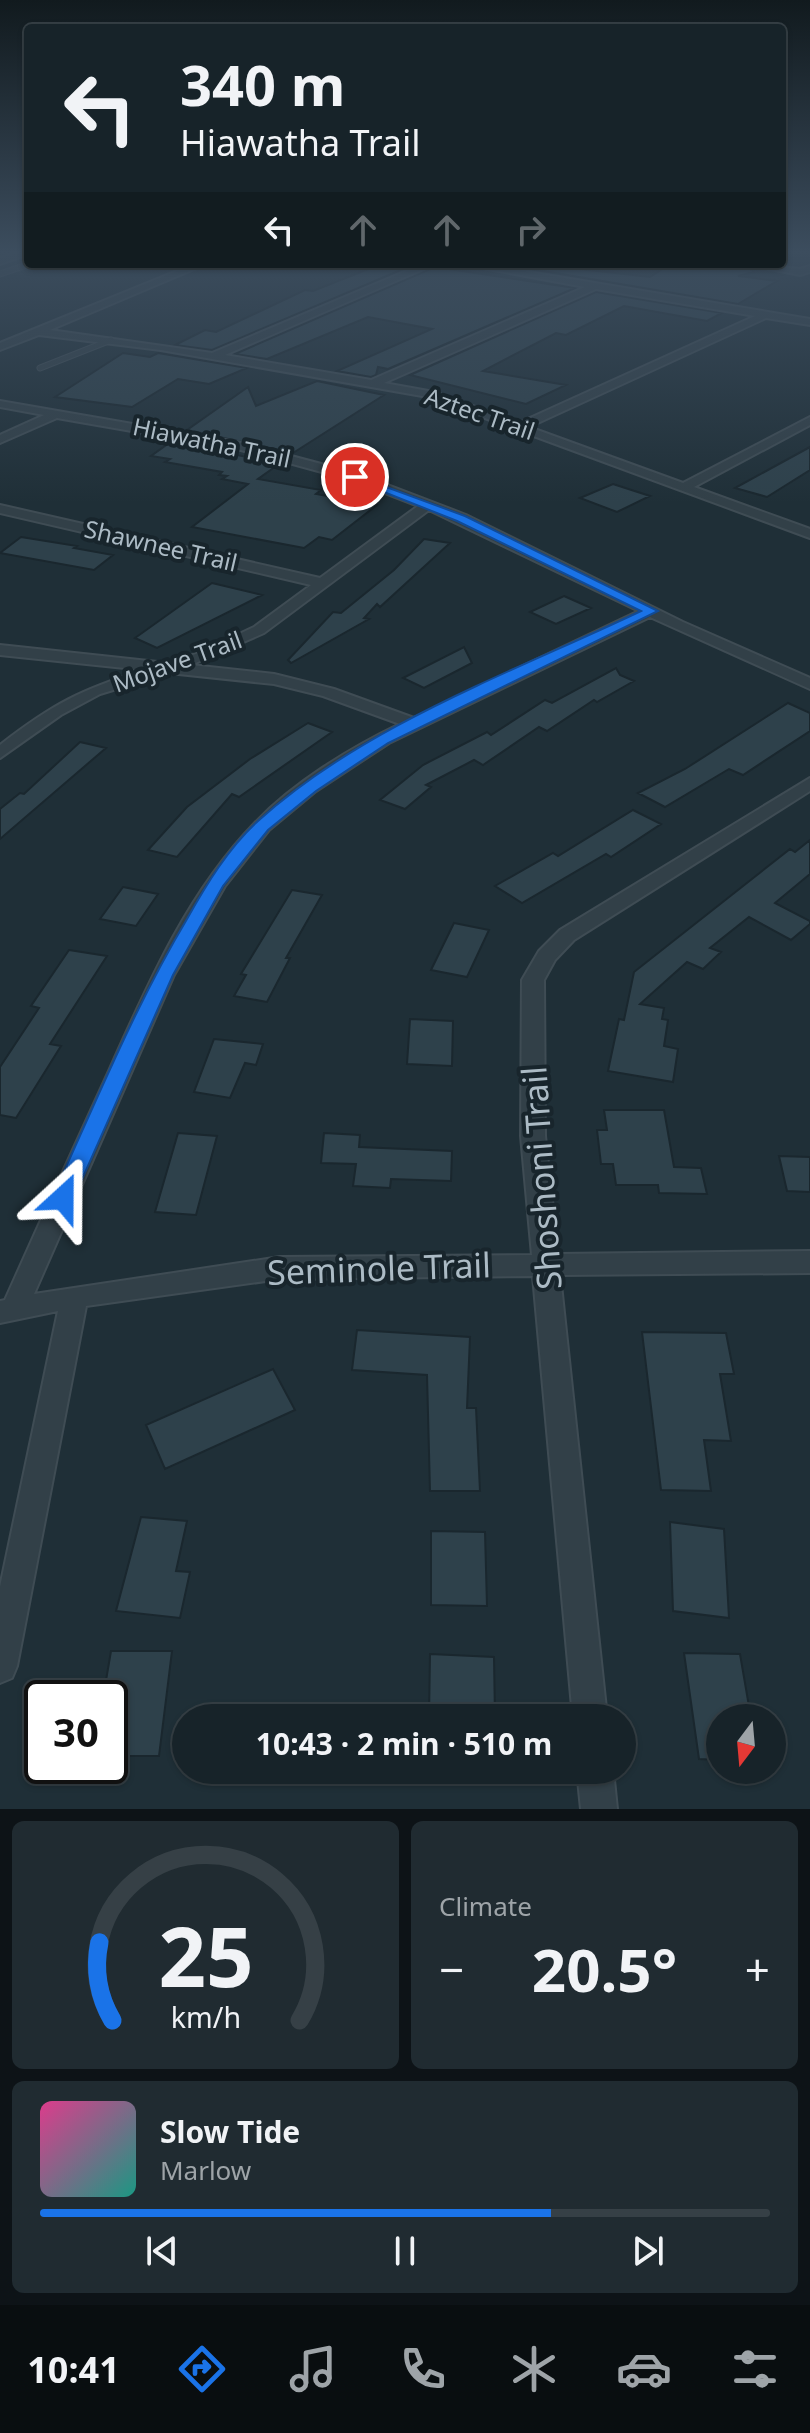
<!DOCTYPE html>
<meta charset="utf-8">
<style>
:root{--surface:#172329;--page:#202b31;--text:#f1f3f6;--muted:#9ea4a8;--line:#364046;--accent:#1a73e8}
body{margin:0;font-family:"Noto Sans",sans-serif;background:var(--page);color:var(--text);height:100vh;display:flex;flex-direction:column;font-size:30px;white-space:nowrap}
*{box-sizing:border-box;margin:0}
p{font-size:26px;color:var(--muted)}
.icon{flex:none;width:44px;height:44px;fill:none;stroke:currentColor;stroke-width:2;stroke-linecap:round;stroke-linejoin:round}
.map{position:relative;height:1809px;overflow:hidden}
.sheet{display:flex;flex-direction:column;gap:12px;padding:12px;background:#0d1317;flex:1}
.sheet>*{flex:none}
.hud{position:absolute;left:24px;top:24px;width:762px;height:244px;border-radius:8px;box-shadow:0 2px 6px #0004,0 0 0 2px var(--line);background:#172329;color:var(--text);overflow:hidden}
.needle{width:52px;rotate:196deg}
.fabs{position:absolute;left:706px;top:1704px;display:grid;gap:16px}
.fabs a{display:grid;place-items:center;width:80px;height:80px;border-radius:50%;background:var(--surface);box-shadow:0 2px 6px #0004,0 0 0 2px var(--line);font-size:40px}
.speed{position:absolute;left:24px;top:1680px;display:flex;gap:16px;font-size:40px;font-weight:700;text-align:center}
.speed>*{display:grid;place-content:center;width:104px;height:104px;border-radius:50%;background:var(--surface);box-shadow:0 2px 6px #0004,0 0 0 2px var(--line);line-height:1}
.speed .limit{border:4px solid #111;border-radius:12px;background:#fff;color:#111}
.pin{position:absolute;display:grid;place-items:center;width:68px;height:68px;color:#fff;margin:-34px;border:4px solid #fff;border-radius:50%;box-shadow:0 2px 8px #0007}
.me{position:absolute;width:88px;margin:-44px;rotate:24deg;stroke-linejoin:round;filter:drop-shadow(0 0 6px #0008)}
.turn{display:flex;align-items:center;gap:28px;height:168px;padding:0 24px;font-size:36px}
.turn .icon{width:104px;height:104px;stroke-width:2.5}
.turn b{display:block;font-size:56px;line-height:68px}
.lanes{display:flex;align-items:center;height:76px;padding:0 24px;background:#0003;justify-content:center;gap:40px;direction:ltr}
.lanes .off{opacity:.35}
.big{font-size:60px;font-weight:700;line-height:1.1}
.sheet .widget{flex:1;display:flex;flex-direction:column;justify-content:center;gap:12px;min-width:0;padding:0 28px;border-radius:12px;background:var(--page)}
.sheet .dial{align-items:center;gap:0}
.dial svg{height:208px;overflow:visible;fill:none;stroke:var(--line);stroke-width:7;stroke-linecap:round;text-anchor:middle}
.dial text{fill:var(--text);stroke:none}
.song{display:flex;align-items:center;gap:24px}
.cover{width:96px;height:96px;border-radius:12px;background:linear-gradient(135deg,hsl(330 70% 55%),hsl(170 70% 35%))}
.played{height:8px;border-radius:4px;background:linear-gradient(90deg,var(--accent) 70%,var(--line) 70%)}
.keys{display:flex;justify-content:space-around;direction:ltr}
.heat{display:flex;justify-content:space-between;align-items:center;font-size:44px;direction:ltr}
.sheet .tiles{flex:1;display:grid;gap:12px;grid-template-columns:1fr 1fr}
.widget:last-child{grid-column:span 2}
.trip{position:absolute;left:172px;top:1704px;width:464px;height:80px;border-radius:40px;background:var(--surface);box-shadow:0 2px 6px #0004,0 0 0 2px var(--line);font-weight:700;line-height:80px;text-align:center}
.tab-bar{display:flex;height:128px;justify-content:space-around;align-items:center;background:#090e10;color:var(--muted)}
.tab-bar .icon{width:56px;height:56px}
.tab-bar .selected{color:var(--accent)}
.tab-bar b{font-size:36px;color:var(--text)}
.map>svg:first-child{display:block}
.building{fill:#2e414b;stroke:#1a272e;stroke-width:2}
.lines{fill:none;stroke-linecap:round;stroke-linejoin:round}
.lane-casing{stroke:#3f4c54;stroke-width:7}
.street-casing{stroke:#3f4c54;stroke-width:4}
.lane{stroke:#324048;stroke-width:5}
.street{fill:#324048;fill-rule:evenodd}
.route{fill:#1a73e8;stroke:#114b97;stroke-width:2}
.labels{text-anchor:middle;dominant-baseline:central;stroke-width:8;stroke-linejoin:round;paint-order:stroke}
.far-street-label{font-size:24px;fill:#acbbc5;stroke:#18252c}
.near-street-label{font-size:34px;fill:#acbbc5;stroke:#18252c}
</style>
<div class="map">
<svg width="810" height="1809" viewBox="0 0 810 1809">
<rect width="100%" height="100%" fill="#1f2f37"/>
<path class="building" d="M381 264H415L212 350 175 345 205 330 216 332 305 290 313 291Z
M535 264 650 277 670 264H743L754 272 738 276 777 281 738 304 526 268Z
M435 267 575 288 388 369 378 367 376 375 371 377 337 371 432 329 368 317 267 359 235 354Z
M596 292 722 313 707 321 624 306 566 335 556 333 483 371 566 385 526 404 410 375Z
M123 353 150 357 158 353 247 368 209 384 178 379 132 407 55 397Z
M317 381 384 395 293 453 187 430 248 387 256 406Z
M172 441 279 464 258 479 321 490 316 494 377 505 332 540 319 537 304 548 192 527 248 484 222 479 227 476 219 475 222 472 165 462 170 459 151 456Z
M810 447V470L767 497 735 488Z
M613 484 650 496 617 512 580 498Z
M21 537 77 546 74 548 113 555 94 570 0 553Z
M424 539 450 543 380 607 377 604 364 618 369 619 291 663 288 660 333 612 341 613 394 570Z
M212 583 262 595 157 648 135 638Z
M564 596 591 608 556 624 530 612Z
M464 647 472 663 424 688 403 678Z
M616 668 620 675 634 681 597 702 594 700 547 731 539 727 483 765 474 760 426 785 431 787 405 809 380 800 423 765 487 732 491 735 545 700 552 703Z
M788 703 810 713V731L743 775 729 769 665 807 638 793 685 769Z
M308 723 332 732 239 797 232 794 177 857 148 850 187 807 250 759Z
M80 742 106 748 0 839V809L20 793 24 794Z
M633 810 661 824 611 857 606 854 522 903 495 886 553 853 558 856Z
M810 840V874L775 903 810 921V924L791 940 749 917 710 948 721 952 703 969 687 962 640 1004 664 1008 662 1019 668 1020 664 1046 678 1049 673 1082 608 1071 619 1019 624 1020 634 972 790 849 795 852Z
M123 887 158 894 136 926 100 919Z
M292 890 322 895 286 958H290L267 1002 234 996 246 975 241 974Z
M454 923 489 930 467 977 431 970Z
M69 950 107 956 50 1044 61 1046 16 1118 0 1115V1067L39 1008 31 1006Z
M410 1019 453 1021 452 1066 407 1064Z
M214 1039 263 1044 256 1065 245 1063 230 1098 194 1092Z
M604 1110H664L674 1167 701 1168 707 1194 659 1193 658 1185H616L613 1164H601L597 1130H607Z
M178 1133 217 1136 196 1215 155 1212Z
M324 1133 360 1135 359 1147 452 1151 451 1181 391 1179 390 1188 353 1186 356 1164 321 1163Z
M779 1156 810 1157V1192L787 1191Z
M357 1330 470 1337 467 1408H476L480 1491H430L427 1375 352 1370Z
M642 1332 726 1333 734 1374H720L731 1441 704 1440 711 1491 661 1490Z
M273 1369 295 1410 165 1469 146 1425Z
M141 1517 187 1521 176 1571 190 1572 180 1618 116 1611Z
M670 1522 724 1529 729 1618 673 1611Z
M431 1531 485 1532 487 1606 431 1605Z
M111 1651H172L159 1756H110V1698H103Z
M684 1653 740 1654 751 1718H720V1760L699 1759Z
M430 1654 494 1657 495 1718H429Z"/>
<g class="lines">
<g class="lane-casing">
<path id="lane" d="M0 274 30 264
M40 368 111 340"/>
</g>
<g class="street-casing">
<path id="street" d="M24 250H28V254L0 264V258Z
M194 264H206L50 330 212 353 423 264H435L225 355 371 380 585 287 461 264H481L810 319V325L766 318 529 427 683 483 810 417V425L694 487 810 529V538L428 397 161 350 39 335 0 350V343ZM596 289 755 316 519 423 434 392 384 383Z
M746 264 800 269 810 266V272L800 275Z
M0 401 242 443 359 474 466 515 683 622 810 678V689L650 617 389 743 316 791 269 830 225 886 174 975 34 1294 280 1257 532 1255 521 1136 522 980 539 951 560 930 810 778V791L574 940 555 960 544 980 545 1136 558 1254 810 1251V1273L560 1275 607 1718H573L533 1276 280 1279 86 1306 17 1666 12 1678 0 1683V1587L58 1311 0 1323V1301L5 1300C39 1224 73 1149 108 1073 147 986 187 893 255 823 293 783 350 748 400 724L323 696 274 684 169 673 100 694 61 715 0 758V745C53 704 80 690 144 670L0 655V645L167 663 199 653 254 627 311 585 0 513V505L320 578 418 506 351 480 241 450 57 418 0 443V435L44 415 0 407ZM429 510 639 611 414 718 334 689 274 674 191 665 264 633Z
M577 1770H613L617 1809H581Z"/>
</g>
<use href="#lane" class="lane"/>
<use href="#street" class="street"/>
</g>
<linearGradient id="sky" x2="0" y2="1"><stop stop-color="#111a1e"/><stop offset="0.5" stop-color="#3c4d5e"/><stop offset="1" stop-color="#3c4d5e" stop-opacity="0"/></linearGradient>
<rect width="810" height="503" fill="url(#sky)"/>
<path class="route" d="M351 474 465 516 658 611 388 743 316 791 268 830 223 886 173 975 71 1204H55L52 1198C95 1104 134 1008 187 919 206 885 229 847 258 821 364 725 513 672 641 611L457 521 351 479Z"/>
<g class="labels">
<g class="far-street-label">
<text transform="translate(480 413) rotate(19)">Aztec Trail</text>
<text transform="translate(212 442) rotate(12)">Hiawatha Trail</text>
<text transform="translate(161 545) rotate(13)">Shawnee Trail</text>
<text transform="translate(177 661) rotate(-20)">Mojave Trail</text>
</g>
<g class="near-street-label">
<text transform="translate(541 1178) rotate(-94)">Shoshoni Trail</text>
<text transform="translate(379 1268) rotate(-2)">Seminole Trail</text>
</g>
</g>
</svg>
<div class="fabs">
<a><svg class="needle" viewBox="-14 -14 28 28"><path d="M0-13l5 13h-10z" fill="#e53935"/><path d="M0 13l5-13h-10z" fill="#9ea4a8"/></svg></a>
</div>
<div class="speed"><div class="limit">30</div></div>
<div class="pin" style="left:355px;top:477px;background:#d93025"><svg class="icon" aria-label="arrive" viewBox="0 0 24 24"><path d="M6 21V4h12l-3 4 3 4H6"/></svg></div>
<svg class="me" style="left:63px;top:1198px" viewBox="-20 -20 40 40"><path d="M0-17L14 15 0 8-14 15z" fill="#1a73e8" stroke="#fff" stroke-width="4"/></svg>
<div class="trip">10:43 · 2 min · 510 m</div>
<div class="hud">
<div class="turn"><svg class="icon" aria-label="left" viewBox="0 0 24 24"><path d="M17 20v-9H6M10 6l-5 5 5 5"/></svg><div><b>340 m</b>Hiawatha Trail</div></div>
<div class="lanes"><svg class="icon" aria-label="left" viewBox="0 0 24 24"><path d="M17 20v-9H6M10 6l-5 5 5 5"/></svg><svg class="icon off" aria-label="ahead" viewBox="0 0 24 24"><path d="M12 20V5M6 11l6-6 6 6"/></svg><svg class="icon off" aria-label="ahead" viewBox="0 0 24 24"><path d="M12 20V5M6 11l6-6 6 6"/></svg><svg class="icon off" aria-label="right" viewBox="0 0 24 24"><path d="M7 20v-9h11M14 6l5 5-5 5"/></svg></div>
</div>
</div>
<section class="sheet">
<div class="tiles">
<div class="widget dial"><svg viewBox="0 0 100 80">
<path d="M14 69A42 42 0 1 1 86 69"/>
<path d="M14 69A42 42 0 0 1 9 39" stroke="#1a73e8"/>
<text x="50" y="56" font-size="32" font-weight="700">25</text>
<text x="50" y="72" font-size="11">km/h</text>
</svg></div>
<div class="widget"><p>Climate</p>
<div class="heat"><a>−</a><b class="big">20.5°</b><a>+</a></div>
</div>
<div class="widget">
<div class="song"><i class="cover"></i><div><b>Slow Tide</b><p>Marlow</p></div></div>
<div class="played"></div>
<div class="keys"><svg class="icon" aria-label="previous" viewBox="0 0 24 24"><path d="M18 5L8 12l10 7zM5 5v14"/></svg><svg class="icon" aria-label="pause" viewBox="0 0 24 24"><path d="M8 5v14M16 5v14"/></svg><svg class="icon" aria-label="next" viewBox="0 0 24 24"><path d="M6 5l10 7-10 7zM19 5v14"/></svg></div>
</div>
</div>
</section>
<nav class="tab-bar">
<b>10:41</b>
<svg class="icon selected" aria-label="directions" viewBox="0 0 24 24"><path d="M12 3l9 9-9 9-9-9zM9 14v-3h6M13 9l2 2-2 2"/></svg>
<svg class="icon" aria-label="music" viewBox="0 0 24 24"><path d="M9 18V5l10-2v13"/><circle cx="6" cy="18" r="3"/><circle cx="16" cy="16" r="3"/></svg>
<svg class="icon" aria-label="phone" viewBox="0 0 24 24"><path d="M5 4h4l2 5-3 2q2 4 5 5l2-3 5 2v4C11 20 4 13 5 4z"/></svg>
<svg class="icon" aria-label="climate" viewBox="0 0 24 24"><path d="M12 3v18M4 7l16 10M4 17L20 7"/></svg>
<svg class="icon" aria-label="car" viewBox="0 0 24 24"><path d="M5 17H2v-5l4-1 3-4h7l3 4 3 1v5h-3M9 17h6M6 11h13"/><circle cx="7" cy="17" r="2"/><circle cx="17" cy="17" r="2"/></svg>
<svg class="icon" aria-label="filters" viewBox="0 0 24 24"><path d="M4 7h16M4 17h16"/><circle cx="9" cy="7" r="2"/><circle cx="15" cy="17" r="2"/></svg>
</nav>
